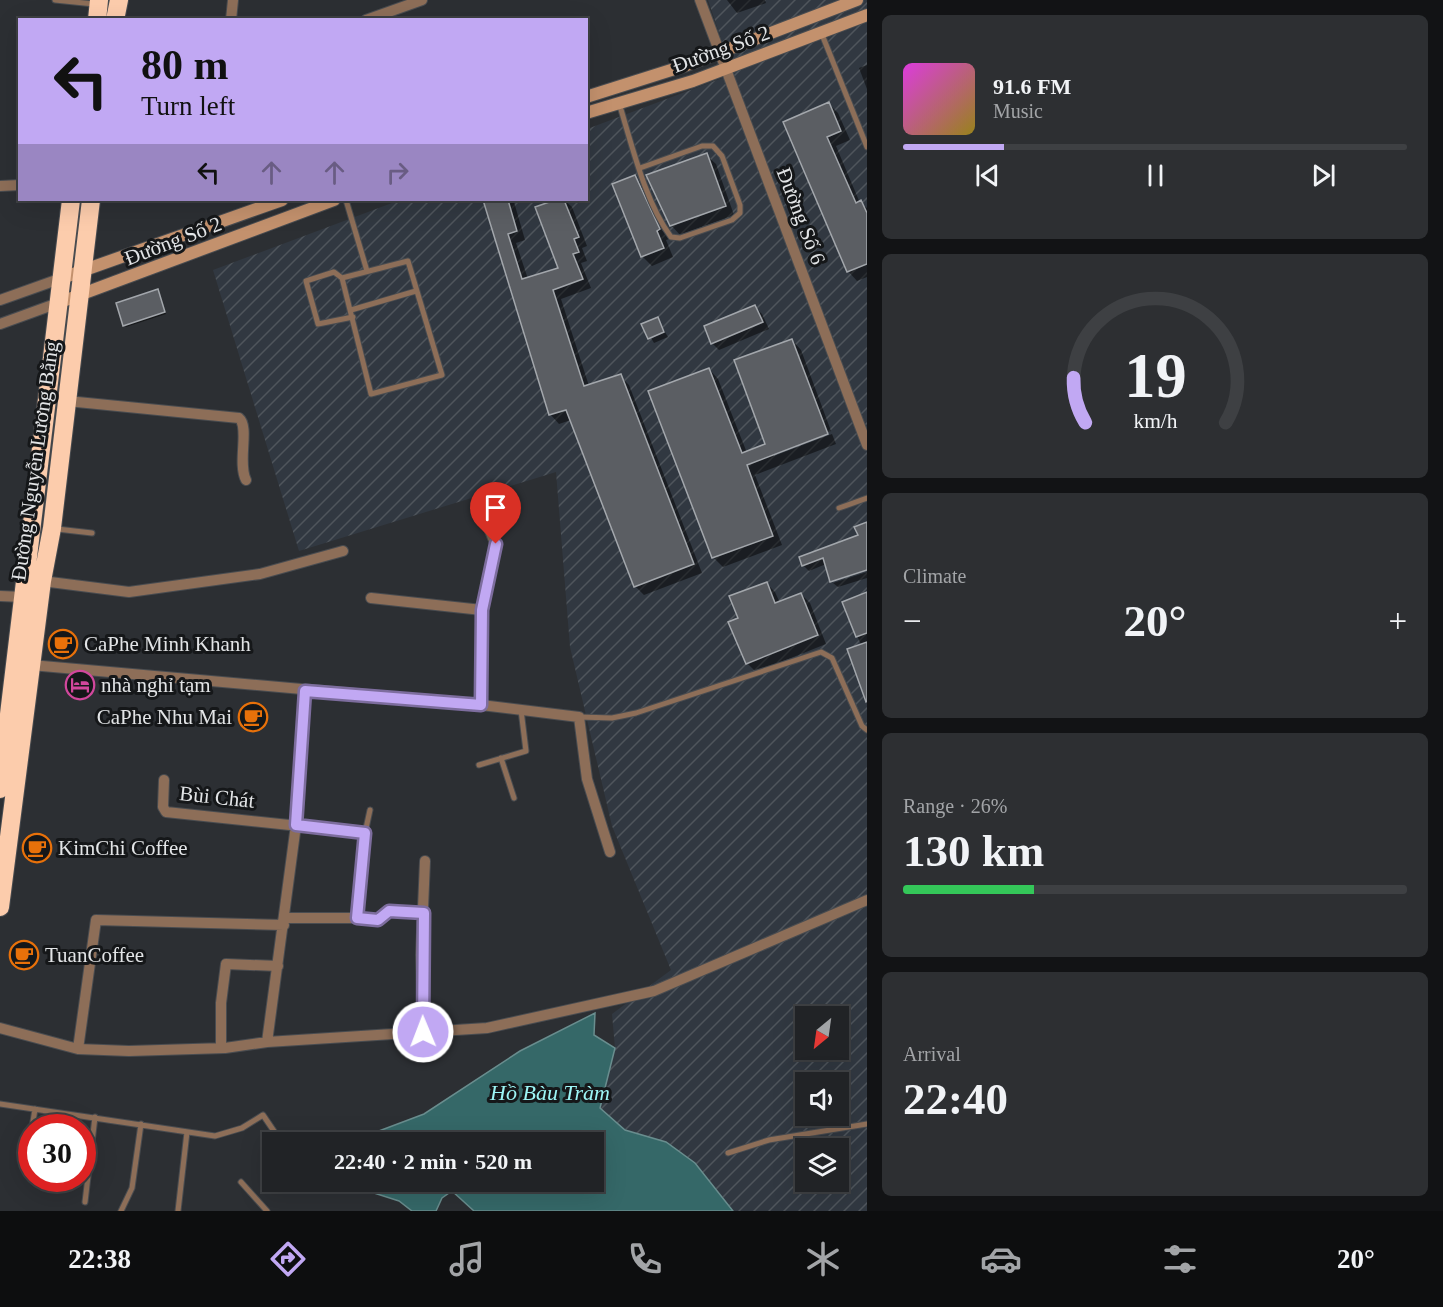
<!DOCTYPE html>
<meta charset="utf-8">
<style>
:root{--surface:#212326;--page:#2d2f32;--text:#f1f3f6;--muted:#a2a4a7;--line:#3e4043;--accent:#c1a8f3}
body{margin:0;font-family:Georgia,serif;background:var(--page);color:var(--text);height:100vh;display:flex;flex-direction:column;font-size:22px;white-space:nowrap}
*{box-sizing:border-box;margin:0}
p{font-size:20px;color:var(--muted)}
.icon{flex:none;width:33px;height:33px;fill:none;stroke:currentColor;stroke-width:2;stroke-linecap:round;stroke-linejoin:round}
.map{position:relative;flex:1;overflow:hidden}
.side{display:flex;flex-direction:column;gap:15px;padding:15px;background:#121315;width:576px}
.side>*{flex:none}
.hud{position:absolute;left:18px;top:18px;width:570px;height:183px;border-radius:0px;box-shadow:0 6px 24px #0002,0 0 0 2px var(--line);background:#c1a8f3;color:#111;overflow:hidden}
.needle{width:39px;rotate:209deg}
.controls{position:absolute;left:795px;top:1006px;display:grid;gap:12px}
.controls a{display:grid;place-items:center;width:54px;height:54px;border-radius:0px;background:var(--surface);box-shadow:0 6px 24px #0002,0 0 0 2px var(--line);font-size:30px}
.speed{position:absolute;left:18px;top:1114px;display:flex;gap:12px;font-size:30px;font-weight:700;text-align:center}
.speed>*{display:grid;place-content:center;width:78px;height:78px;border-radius:50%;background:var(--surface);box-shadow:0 6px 24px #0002,0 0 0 2px var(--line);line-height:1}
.speed .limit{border:9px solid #d22;background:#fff;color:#111}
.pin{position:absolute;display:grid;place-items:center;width:51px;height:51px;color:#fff;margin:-62px -26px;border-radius:50% 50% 50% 0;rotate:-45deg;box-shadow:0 0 6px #0007}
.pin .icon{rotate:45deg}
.me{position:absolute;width:66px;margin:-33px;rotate:359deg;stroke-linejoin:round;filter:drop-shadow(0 0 4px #0008)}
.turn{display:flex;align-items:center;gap:21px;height:126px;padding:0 24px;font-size:27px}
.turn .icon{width:78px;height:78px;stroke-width:2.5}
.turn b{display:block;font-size:42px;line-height:51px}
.lanes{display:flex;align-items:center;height:57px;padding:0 24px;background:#0003;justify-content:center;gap:30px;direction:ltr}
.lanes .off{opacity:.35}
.big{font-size:45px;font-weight:700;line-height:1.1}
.side .widget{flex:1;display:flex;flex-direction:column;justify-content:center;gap:9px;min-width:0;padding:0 21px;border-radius:9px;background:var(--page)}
.side .dial{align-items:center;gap:0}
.dial svg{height:156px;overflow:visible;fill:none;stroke:var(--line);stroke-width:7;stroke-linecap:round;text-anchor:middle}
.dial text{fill:var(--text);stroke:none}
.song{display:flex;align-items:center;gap:18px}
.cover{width:72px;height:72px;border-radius:9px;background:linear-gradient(135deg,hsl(300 70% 55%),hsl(50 70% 35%))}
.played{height:6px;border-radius:3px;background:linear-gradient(90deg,var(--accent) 20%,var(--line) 20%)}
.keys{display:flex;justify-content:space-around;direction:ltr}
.heat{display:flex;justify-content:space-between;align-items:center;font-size:33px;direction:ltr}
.charge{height:9px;border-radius:4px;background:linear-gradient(90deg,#34c759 26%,var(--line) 0)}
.trip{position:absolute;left:262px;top:1132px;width:342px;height:60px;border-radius:0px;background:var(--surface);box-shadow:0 6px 24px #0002,0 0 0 2px var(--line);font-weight:700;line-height:60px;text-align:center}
.dock{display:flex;height:96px;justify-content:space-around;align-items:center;background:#0d0e0f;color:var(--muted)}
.dock .icon{width:42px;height:42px}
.dock .current{color:var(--accent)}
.dock b{font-size:27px;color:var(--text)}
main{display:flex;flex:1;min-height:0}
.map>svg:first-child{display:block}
.industrial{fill:url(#industrial-furrows);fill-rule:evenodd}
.water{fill:#356868;stroke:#698d8e;stroke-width:1.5}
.shadow{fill:#0007}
.building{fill:#5b5e63;stroke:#a3a7ac;stroke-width:1.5}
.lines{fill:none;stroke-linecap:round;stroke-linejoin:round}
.lane-casing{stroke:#494c50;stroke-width:7}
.street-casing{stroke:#494c50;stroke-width:12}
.secondary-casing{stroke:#494c50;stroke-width:14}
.highway-casing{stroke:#494c50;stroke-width:20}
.lane{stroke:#8d6e58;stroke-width:5}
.street{stroke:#8d6e58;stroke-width:10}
.secondary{stroke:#c3916d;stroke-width:12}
.highway{stroke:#fcccac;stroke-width:18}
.route-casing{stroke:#7d6d9e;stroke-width:15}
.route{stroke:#c1a8f3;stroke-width:10}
.labels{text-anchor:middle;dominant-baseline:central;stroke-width:6;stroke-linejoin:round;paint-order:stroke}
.street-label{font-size:21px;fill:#e2e4e6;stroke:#151719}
.poi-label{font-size:21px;fill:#e2e4e6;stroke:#151719;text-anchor:start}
.water-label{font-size:22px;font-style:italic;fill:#9df5f5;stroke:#151719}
</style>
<main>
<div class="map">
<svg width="867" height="1211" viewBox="0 0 867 1211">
<defs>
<pattern id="industrial-furrows" width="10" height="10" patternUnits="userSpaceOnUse" patternTransform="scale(1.5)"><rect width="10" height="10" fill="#313841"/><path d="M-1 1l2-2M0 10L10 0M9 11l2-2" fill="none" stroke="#4f555c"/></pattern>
</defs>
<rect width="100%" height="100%" fill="#2c2f33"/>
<path class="industrial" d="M708 0H867V1211H733L695 1163 666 1142 625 1130 600 1108 615 1048 612 1014 671 970 612 826 570 647 556 472 299 551 213 270 400 200H586L587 129 733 74ZM806 1017H838V1050H806ZM806 1083H838V1116H806ZM806 1149H838V1182H806Z"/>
<path class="water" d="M595 1013 594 1035 615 1048 600 1108 625 1130 666 1142 695 1163 733 1211H474L452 1191 442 1198 436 1211H412L399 1201 355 1187 353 1182H594V1143H347L424 1114 520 1051Z"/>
<path class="shadow" d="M727 0H765L766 3 737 13Z
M867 65V89L859 68Z
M829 104 838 113 850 140 836 146 860 203 867 208V277L857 281 848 271 785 122Z
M706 155 716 164 734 215 680 235 671 225Z
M635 177 644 186 669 239 666 240 673 257 652 266 642 256Z
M484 200 514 202 525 240 516 243 528 279 560 269 537 208 560 200H564L572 207 587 246 582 248 587 261 581 263 591 288 561 299 589 386 620 376 629 385 702 573 644 595 635 586 571 420 559 424 550 414Z
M159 293 166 314 126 327 125 325Z
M755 307 762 314 769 329 719 350 712 343Z
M657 319 668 337 654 343 643 324Z
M792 340 801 350 831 431 774 453V456L832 434 836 444 755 475 782 545 723 567 714 558 650 391 709 369 718 379 747 453 767 445Z
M867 524V569L833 580V583L826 564 809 571 803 565 859 536Z
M867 572V578L838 587 833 583Z
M766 583 775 592 780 603 801 594 810 603 826 644 756 672 747 663 740 619Z
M867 593V700L861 645 844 603Z"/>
<path class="building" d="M829 102 841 131 827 137 856 203 861 200 867 213V264L847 272 783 122Z
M707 153 726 206 670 226 646 175Z
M635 175 660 229 657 231 664 248 641 257 612 184Z
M483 200H508L517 231 508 234 522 279 558 268 535 207 555 200H564L579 237 574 239 579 252 573 254 583 279 553 290 584 386 621 374 694 564 634 587 566 410 549 415Z
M158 289 165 312 123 326 116 303Z
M755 305 763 322 711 344 704 326Z
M658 317 664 332 648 339 641 324Z
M792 339 828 434 747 465 773 536 712 558 648 391 709 368 742 453 765 444 734 360Z
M867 522V570L830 582 823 558 802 566 799 557 858 535 854 527Z
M767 582 775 603 801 593 818 635 746 664 728 622 738 618 729 596Z
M867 592V633L856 637 842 602Z
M867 642V701L866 702 847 649Z"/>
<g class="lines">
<g class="lane-casing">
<path id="lane" d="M55 0 94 4
M821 32 867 147
M619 103C632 145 645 202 671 237L680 238 732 220 740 213V205L722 156 713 146H702L640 168
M346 200 367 271
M342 278 408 261 442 375 371 394 342 278 334 272 306 281 318 324 353 317
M351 310 416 291
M839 508 867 498
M57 529 92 533
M579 717 612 718 636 713 821 652 832 658 862 726 867 730
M501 758 514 798
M479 765 526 751 521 710
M365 833 370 810
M0 1104 215 1136 242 1128 263 1115 282 1143
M32 1128 35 1109
M29 1147 32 1133
M728 1153 769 1140 867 1124
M241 1182 267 1211
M85 1202 95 1117
M121 1211 132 1188 141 1124
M178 1211 187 1132"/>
</g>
<g class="street-casing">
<path id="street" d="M700 0 867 445
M231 20 233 0
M366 20 422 0
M0 186 20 185
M0 300 62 278
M0 324 58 303
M67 401 239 418C250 427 237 463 246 480
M478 503 496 545 482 613 481 705
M42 581 129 592 260 574 343 551
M0 596 23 597
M371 598 482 610
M31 665 481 705 579 717 587 779 610 852
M164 780 163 807 166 812 365 833 357 918H285
M357 918 380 920 389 911 424 913
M0 1028 78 1049 129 1051 225 1048 267 1042 487 1028 654 991 867 900
M423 1032 421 955 425 861
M267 1042 296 825 305 691
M221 1048V1003L226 964 278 966
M78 1049 96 920 284 925"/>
</g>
<g class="secondary-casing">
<path id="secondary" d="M586 97 687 65 857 0
M586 113 693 81 867 15
M62 278 282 200
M58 303 334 200"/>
</g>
<g class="highway-casing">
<path id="highway" d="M97 20 99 0
M115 20 119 0
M0 789 71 200
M0 907 42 581 52 528 91 200"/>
</g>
<use href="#lane" class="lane"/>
<use href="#street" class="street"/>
<use href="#secondary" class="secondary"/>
<use href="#highway" class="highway"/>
</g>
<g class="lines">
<g class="route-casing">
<path id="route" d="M423 1032 424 913 389 911 378 920 357 918 365 833 296 825 305 691 481 705 482 610 496 544"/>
</g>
<use href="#route" class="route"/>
</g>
<defs>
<g id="cafe-ring" transform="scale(1.5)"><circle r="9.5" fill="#151719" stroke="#e8710a" stroke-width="1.5"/><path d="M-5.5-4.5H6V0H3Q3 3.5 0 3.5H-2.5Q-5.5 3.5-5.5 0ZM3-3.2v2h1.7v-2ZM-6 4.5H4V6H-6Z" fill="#e8710a"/></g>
<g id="hotel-ring" transform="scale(1.5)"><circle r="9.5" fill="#151719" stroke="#d1479c" stroke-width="1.5"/><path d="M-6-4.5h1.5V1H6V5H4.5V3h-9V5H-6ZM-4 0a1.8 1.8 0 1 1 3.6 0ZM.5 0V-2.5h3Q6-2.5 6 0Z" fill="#d1479c"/></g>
</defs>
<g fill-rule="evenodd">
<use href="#cafe-ring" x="63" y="644"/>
<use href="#hotel-ring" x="80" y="685"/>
<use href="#cafe-ring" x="253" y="717"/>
<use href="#cafe-ring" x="37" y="848"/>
<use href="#cafe-ring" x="24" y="955"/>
</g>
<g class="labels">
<g class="street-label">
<text transform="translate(721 49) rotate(-20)">Đường Số 2</text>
<text transform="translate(801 216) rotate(69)">Đường Số 6</text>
<text transform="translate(173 241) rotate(-21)">Đường Số 2</text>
<text transform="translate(35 461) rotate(-82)">Đường Nguyễn Lương Bằng</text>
<text transform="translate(217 797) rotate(6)">Bùi Chát</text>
</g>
<g class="poi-label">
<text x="84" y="644">CaPhe Minh Khanh</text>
<text x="101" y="685">nhà nghỉ tạm</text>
<text x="232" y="717" text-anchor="end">CaPhe Nhu Mai</text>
<text x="58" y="848">KimChi Coffee</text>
<text x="45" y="955">TuanCoffee</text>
</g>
<g class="water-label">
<text x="550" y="1092">Hồ Bàu Tràm</text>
</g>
</g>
</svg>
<div class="controls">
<a><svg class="needle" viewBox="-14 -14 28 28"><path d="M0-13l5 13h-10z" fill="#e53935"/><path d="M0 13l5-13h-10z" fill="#a2a4a7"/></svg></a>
<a><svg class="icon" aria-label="sound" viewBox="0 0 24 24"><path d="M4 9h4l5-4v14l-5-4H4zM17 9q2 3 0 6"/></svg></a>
<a><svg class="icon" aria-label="layers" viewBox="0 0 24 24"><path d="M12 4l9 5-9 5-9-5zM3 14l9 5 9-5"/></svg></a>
</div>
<div class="speed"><div class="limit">30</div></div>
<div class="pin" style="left:496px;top:544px;background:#d93025"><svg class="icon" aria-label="arrive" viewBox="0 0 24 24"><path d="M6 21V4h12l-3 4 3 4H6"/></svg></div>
<svg class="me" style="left:423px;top:1032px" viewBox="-20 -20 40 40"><circle r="17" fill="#c1a8f3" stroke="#fff" stroke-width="3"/><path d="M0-11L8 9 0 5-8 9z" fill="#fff"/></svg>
<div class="trip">22:40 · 2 min · 520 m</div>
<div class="hud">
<div class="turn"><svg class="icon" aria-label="left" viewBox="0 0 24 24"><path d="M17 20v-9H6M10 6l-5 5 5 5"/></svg><div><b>80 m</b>Turn left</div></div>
<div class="lanes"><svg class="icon" aria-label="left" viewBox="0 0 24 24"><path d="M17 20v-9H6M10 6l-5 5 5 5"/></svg><svg class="icon off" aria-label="ahead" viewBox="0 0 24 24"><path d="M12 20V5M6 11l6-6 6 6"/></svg><svg class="icon off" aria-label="ahead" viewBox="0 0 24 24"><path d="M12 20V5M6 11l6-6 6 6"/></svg><svg class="icon off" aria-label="right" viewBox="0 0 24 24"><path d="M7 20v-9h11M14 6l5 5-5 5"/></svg></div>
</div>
</div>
<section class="side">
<div class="widget">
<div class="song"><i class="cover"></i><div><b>91.6 FM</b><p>Music</p></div></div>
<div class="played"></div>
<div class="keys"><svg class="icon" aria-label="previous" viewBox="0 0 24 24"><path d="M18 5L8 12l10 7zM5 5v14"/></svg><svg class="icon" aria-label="pause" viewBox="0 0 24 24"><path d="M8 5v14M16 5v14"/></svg><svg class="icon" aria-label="next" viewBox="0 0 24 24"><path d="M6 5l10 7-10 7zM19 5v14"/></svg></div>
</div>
<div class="widget dial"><svg viewBox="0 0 100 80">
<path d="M14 69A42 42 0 1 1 86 69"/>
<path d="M14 69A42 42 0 0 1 8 46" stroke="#c1a8f3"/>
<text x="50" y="56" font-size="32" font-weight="700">19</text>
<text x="50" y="72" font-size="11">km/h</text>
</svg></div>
<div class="widget"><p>Climate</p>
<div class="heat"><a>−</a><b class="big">20°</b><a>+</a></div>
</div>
<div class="widget"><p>Range · 26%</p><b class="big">130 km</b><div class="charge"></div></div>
<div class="widget"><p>Arrival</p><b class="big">22:40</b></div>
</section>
</main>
<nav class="dock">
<b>22:38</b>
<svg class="icon current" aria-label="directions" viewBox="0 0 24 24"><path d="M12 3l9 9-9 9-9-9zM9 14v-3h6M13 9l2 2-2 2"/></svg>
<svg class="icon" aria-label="music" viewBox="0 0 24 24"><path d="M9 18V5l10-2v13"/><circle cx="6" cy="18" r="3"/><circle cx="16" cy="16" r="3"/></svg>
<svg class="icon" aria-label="phone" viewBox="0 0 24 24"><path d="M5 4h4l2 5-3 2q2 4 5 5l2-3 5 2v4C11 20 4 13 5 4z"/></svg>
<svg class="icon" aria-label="climate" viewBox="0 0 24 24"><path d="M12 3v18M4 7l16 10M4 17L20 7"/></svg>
<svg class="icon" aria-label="car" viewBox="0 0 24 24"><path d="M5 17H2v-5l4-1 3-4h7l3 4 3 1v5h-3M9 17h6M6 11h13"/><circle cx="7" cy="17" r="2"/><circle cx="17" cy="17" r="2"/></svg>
<svg class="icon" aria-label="filters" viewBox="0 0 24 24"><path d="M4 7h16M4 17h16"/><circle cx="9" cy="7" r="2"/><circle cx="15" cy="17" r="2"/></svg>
<b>20°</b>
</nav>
